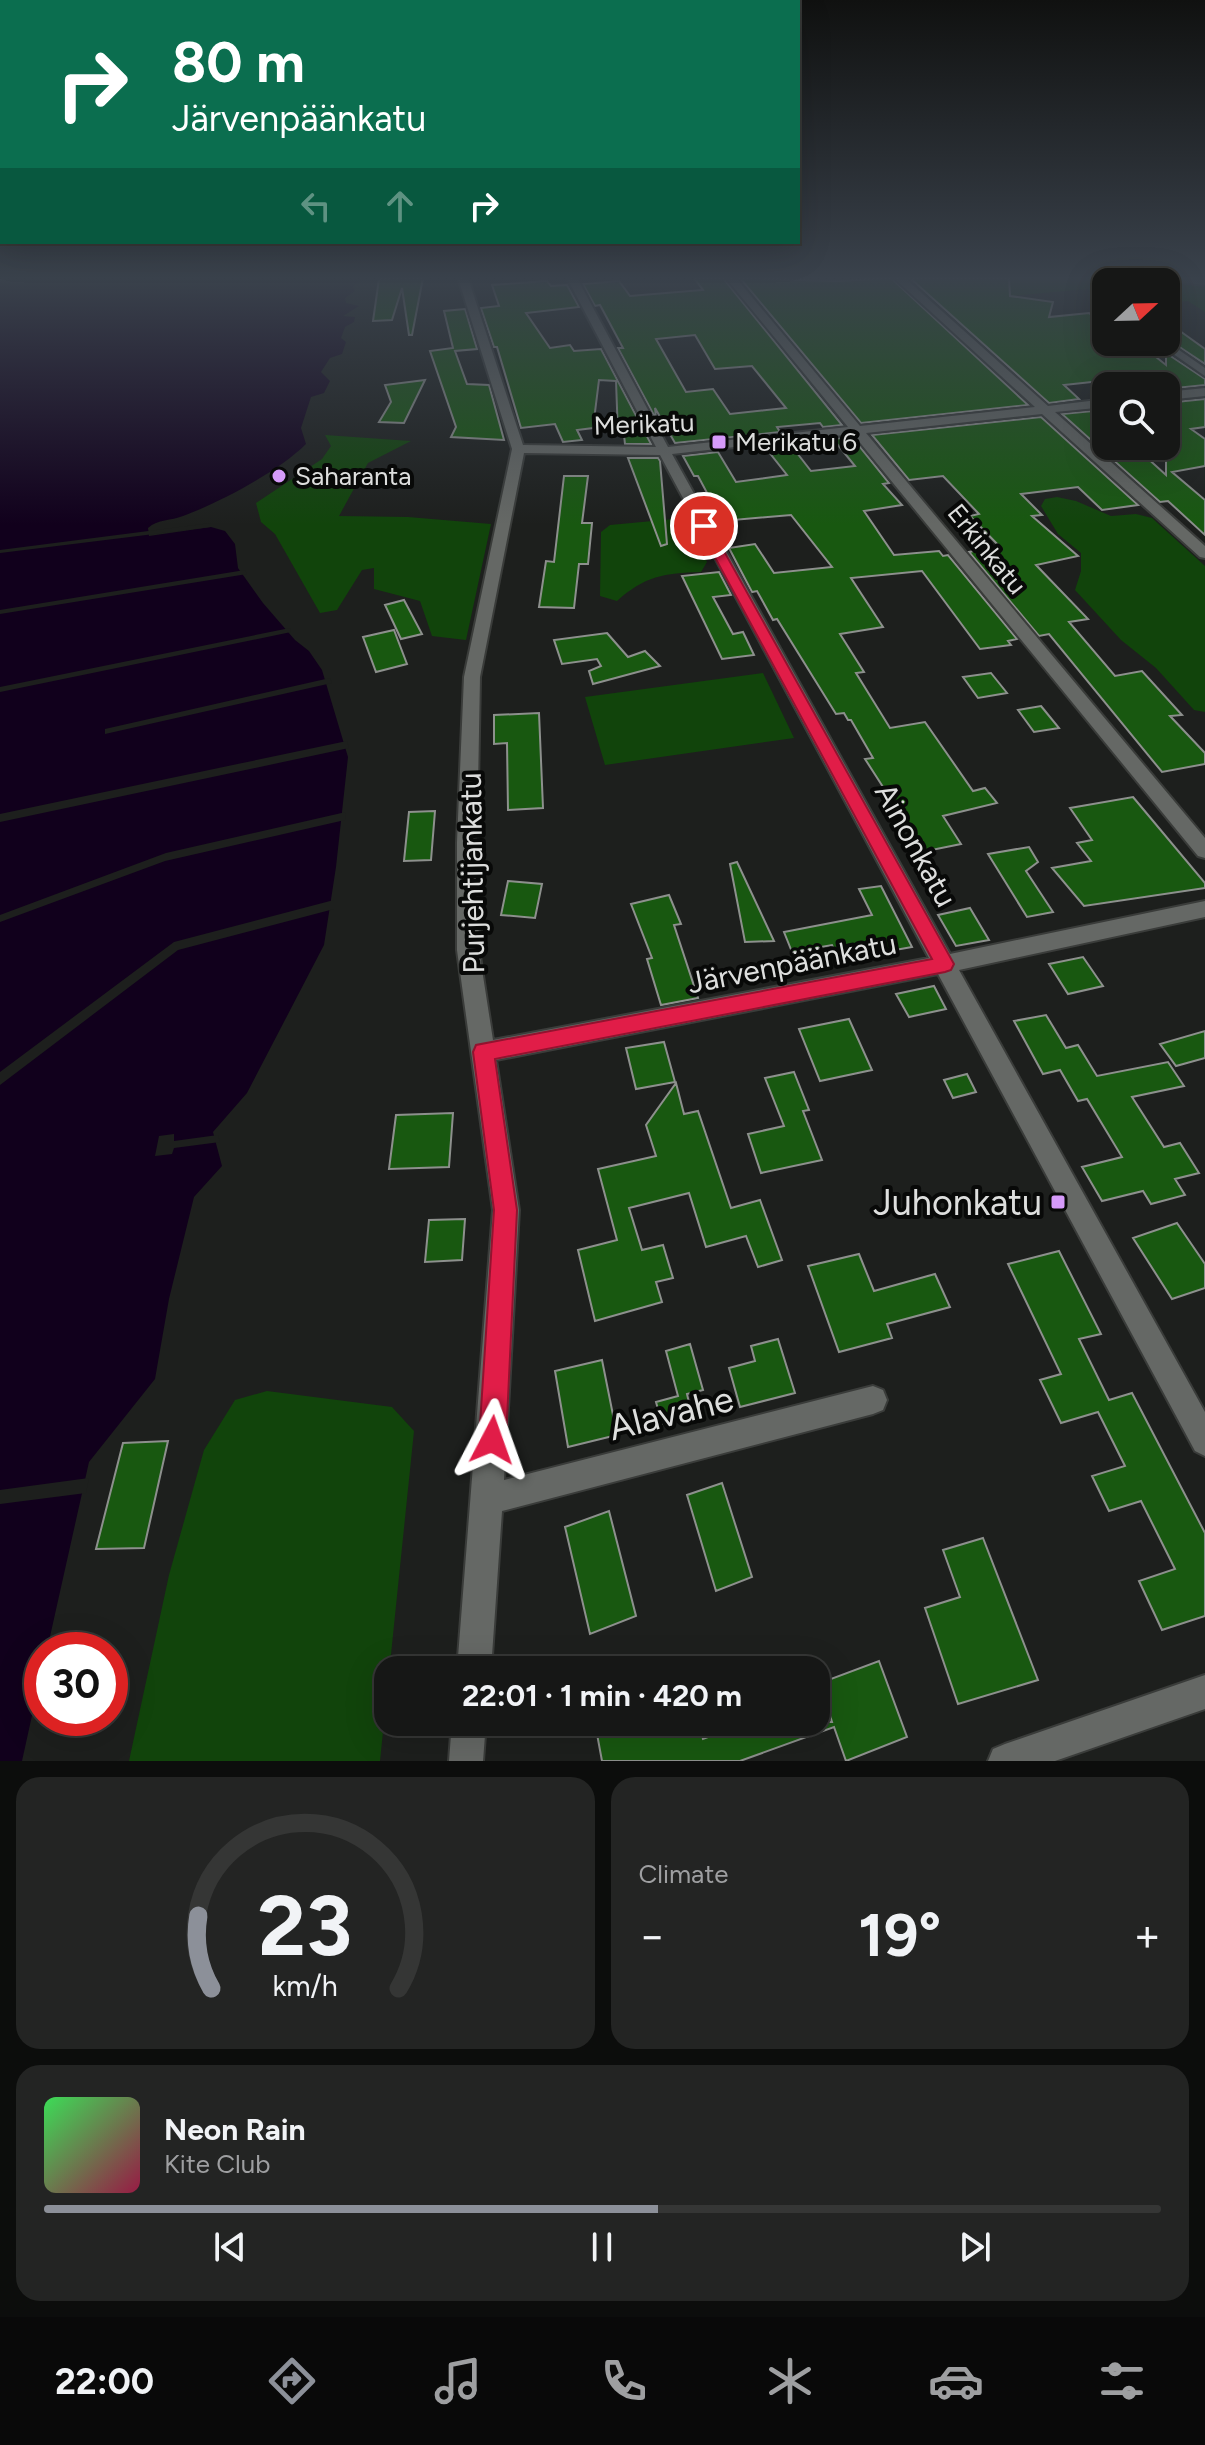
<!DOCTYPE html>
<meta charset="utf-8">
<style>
:root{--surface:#161716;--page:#232423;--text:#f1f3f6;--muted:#9e9fa1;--line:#353635;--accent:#8c9099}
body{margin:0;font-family:Figtree,sans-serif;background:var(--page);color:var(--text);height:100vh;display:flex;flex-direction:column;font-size:30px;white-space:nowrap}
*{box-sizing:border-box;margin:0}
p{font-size:26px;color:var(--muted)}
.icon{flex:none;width:44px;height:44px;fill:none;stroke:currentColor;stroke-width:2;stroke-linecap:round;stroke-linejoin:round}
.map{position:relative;height:1761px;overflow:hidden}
.drawer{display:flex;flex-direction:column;gap:16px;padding:16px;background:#0c0d0c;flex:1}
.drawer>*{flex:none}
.banner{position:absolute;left:0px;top:0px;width:800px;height:244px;box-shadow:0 8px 32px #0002,0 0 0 2px var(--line);background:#0b6e4f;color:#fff;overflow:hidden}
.needle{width:52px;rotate:68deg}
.buttons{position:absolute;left:1092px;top:268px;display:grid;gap:16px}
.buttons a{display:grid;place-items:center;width:88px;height:88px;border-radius:16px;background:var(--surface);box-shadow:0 8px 32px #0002,0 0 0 2px var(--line);font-size:40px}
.speed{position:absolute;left:24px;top:1632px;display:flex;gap:16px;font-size:40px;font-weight:700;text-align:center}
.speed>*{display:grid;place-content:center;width:104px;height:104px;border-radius:50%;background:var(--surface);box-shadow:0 8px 32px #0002,0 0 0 2px var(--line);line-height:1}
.speed .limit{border:12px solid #d22;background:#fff;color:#111}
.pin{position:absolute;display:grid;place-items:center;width:68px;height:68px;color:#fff;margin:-34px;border:4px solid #fff;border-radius:50%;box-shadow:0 2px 8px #0007}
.me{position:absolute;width:88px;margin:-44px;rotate:4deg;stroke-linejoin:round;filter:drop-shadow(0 0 6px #0008)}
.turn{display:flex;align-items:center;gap:28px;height:168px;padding:0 40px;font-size:36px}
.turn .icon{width:104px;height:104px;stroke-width:2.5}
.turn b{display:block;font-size:56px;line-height:68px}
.lanes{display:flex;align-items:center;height:76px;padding:0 40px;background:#0003;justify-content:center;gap:40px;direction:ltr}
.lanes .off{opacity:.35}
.big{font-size:60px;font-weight:700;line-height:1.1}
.drawer .tile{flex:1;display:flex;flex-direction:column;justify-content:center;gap:12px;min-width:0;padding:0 28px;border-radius:24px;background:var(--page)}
.drawer .dial{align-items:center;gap:0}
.dial svg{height:208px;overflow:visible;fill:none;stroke:var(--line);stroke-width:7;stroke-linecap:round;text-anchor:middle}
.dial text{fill:var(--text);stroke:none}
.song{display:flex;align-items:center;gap:24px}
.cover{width:96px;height:96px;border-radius:12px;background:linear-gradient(135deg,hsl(130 70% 55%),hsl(340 70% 35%))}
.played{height:8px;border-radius:4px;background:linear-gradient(90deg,var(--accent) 55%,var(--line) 55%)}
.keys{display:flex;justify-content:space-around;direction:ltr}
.heat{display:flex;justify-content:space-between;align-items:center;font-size:44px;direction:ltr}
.drawer .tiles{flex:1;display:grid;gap:16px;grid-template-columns:1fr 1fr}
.tile:last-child{grid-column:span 2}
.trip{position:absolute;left:374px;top:1656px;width:456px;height:80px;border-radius:24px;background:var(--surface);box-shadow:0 8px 32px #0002,0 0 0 2px var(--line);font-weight:700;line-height:80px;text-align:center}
.menu{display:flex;height:128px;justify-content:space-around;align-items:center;background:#090909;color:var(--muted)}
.menu .icon{width:56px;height:56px}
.menu .current{color:var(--accent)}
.menu b{font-size:36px;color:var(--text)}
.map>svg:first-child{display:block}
.green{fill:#11440b}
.water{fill:#11001c}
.pier{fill:#1d1f1d}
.building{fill:#185810;stroke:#8d908d;stroke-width:2;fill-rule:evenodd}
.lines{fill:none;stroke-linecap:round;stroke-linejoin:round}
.minor-casing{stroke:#3a3c3a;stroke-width:4}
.minor{fill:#656865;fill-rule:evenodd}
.route{fill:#e11d48;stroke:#92132f;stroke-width:2}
.poi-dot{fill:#d69bfa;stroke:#080908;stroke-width:3}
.labels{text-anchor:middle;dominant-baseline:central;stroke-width:8;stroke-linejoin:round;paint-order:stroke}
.far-street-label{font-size:26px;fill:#dddedd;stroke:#080908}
.far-poi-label{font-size:26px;fill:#dddedd;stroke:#080908;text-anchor:start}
.street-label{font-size:30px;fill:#dddedd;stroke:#080908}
.near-poi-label{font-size:36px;fill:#dddedd;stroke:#080908;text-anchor:end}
.near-street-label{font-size:36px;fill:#dddedd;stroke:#080908}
</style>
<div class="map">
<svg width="1205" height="1761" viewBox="0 0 1205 1761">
<rect width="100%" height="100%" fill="#1d1f1d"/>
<path class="green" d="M963 278H1147L1205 285V312L1188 301 1166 303V282H1106V296L1087 289 989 298Z
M325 435 411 441 368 463 339 516 408 517 491 524 466 640 432 636 420 601 374 589V568L362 570 337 610 320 613 275 534 261 522 256 503 322 459 331 446Z
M1057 497 1076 501 1111 516 1136 514 1152 518 1205 566V712L1194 710 1156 668 1121 640 1075 590 1081 571V553L1058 534 1041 506 1045 499Z
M674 519 687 521 707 562 701 572C664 573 645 576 617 601L600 596 601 532 610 525Z
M763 673 794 738 605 765 585 697Z
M267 1391 392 1407 414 1431 380 1761H129L169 1575 204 1450 235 1400Z"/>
<path class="water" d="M0 278H365L353 286 355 291 345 298 346 303 359 306 343 316 355 317 354 322 345 327 341 338 346 342 342 354 330 358 321 372 330 381 324 393 311 397 301 428 306 444C279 471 219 503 183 516 171 521 158 519 148 528L149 536 211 527 225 531 235 544 238 568 263 603 295 640 309 651 322 670 348 757 336 867 324 945 247 1093 213 1132 222 1166 194 1197 169 1299 155 1379 89 1462 47 1650H42V1670L22 1761H0Z"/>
<path class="pier" d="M211 523V527L0 553V550Z
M245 570 247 574 0 614V610Z
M290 628 291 632 0 692V687Z
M330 678 332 683 105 734V729Z
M347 741 349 748 0 822V814Z
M346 812 345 820 165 861 0 922V915L166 853Z
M334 900V909L178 950 0 1085V1072L174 942Z
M174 1134V1141L218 1135 220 1142 174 1148 172 1154 155 1156 159 1136Z
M89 1478 86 1493 0 1504V1490Z"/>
<path class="building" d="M423 278 412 335H409L402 288 392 320 373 321 379 279Z
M694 278H723L842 425 823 427 820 423 777 427 780 432 675 443 655 408 656 419 618 348H623L600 305 595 306 583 284 619 281 630 296 703 290ZM695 335 715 369 752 366 786 408 730 414 713 389 686 392 656 339Z
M740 278 837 281 891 278 1028 405 861 423Z
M910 278H1009L1010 296 1053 302 1049 317 1089 313 1106 327V342H1137L1166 365V353L1205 379V385L1166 389V386H1129L1119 379 1064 385 1079 399 1049 403Z
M547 281 551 286 567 285 579 307 526 313 550 348 570 345 574 351 601 349 651 444H625L624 435H618L616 381 599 380 593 428 577 430 582 440 563 442 555 424 521 428 497 347H494L481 308 499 306 492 285Z
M465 309 477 349 455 351 467 384 489 385 504 440 451 437 456 427 430 351 453 348 444 311Z
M1166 321 1205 349V364L1166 338Z
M425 380 404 423 379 422 391 402 385 385Z
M1205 399V427L1191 429 1205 439V466L1172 472 1205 500V535L1168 501 1160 502 1062 414 1093 411 1106 423V446H1134L1166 475V403Z
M1041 417 1138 505 1102 510 1078 487 1021 494 1042 515 1032 516 1078 556 1036 565 1088 619 1069 622 1115 676 1142 671 1182 715 1170 716 1205 753V764L1162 772 1049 634 1039 636 969 552 999 546 970 516 979 514 943 476 909 480 872 435Z
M852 437 889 483 883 484 902 505 864 511 894 555 939 551 943 556 948 555 1017 639 1008 641 1011 645 980 649 922 571 851 578 883 627 840 634 864 672 856 673 890 728 925 722 973 791 985 788 997 803 943 816 961 844 917 853 906 837 914 835 865 759 873 758 851 720H848L844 713 836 714 777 619 773 620 757 591 752 592 729 548 755 544 774 573 832 567 791 515 733 520 725 504 714 506 698 476H694L683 456 718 452 736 482 787 475 765 447 790 444 811 471 855 466 833 439Z
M628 458H658L660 461 667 544 661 546Z
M564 476H588L582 523H592L588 564H579L574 608 539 607 546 561 554 562Z
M719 572 731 595 713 597 733 634 743 632 754 655 722 659 682 576Z
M404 600 422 634 401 639 385 605Z
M394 630 407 664 376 672 363 637Z
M607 633 628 657 645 651 660 666 593 684 589 671 601 666 597 659 562 664 554 640Z
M991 673 1007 693 978 698 963 677Z
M1041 706 1059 728 1034 732 1018 710Z
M539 713 543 808 508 810 507 743 494 744V715Z
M1133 797 1205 883V888L1084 906 1052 868 1091 861 1077 843 1092 840 1070 808Z
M435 811 431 860 404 861 409 812Z
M1029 847 1038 862 1026 871 1053 912 1027 917 988 854Z
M737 862 774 941 745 942 730 864Z
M508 881 542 884 535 918 501 915Z
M881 886 912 947 839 960 832 945 792 952 784 932 872 915 859 889Z
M669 895 681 924 674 925 698 998 661 1005 647 959 652 958 631 904Z
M970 908 989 940 956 946 938 915Z
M1083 957 1103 986 1068 994 1049 964Z
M934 986 946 1009 909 1017 896 994Z
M1046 1015 1066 1048 1078 1045 1097 1076 1168 1062 1184 1086 1132 1097 1164 1147 1180 1143 1199 1173 1175 1179 1185 1195 1151 1204 1143 1191 1102 1201 1082 1167 1122 1157 1087 1099 1078 1101 1060 1070 1043 1074 1014 1021Z
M849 1019 872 1070 820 1081 799 1029Z
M1205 1031V1058L1176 1066 1160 1044Z
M664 1042 675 1082 636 1089 626 1048Z
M794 1072 809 1110 803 1111 822 1160 761 1173 748 1134 784 1126 765 1078Z
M967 1074 976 1092 953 1098 944 1080Z
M676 1083 684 1114 698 1111 731 1208 760 1200 782 1260 758 1267 746 1236 706 1247 689 1193 629 1208 642 1250 663 1245 673 1278 656 1282 662 1302 595 1321 578 1250 617 1240 598 1169 656 1156 646 1125Z
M453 1113 449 1167 389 1169 396 1115Z
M465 1219 462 1260 425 1262 429 1220Z
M1177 1223 1205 1264V1288L1172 1299 1133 1238Z
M1059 1251 1101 1334 1079 1339 1109 1400 1132 1393 1205 1533V1616L1162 1630 1139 1581 1175 1569 1141 1501 1109 1511 1092 1476 1125 1466 1098 1412 1061 1423 1040 1380 1061 1374 1008 1264Z
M859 1254 874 1291 935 1274 950 1307 887 1324 892 1338 839 1352 808 1266Z
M778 1339 795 1393 740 1407 729 1368 755 1361 751 1346Z
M690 1344 703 1390 687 1394 692 1416 662 1424 656 1402 678 1396 666 1351Z
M602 1360 617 1435 568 1447 555 1371Z
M168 1441 144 1548 96 1549 123 1443Z
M722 1483 752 1577 716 1591 687 1495Z
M609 1511 636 1616 590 1634 565 1527Z
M983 1538 1038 1680 958 1704 925 1608 960 1597 943 1550Z
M879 1661 907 1737 846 1761 834 1727 740 1761H602L597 1734 634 1722H699L703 1739 749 1722H832L820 1683Z"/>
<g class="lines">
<g class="minor-casing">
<path id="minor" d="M458 278H468L523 445 656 447 567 278H577L668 447 848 427 726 278H736L860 426 1035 407 894 278H905L1048 406 1106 399V407L1055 412 1205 546V558L1200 557 1042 414 866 433 1205 838V858L1198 856 853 434 672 454 950 954 1205 901V917L959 970 1205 1412V1456L1195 1451 938 974 496 1060 519 1210 504 1480 873 1386 883 1390 887 1400 883 1410 873 1414 502 1511 491 1670H457L493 1210 457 950V842L464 677 512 449ZM524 453 660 455 929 958 493 1040 479 950 477 842 480 677Z
M1167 278 1205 279V285L1172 281Z
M1166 341 1205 368V376L1156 342Z
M1205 388V396L1166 400V392Z
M1205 1675V1709L1055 1761H988L993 1749 1005 1744Z
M452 1722H486L483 1761H449Z"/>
</g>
<use href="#minor" class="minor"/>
</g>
<linearGradient id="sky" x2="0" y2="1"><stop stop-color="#101110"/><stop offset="0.53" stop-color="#3a424c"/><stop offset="1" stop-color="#3a424c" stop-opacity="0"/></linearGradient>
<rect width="1205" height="525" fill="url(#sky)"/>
<path class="route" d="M704 522 710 526 954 964 951 970 945 972 495 1059 517 1210 506 1440 502 1449 492 1453 483 1449 479 1440 494 1210 473 1052 476 1045 932 959 698 526Z"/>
<g class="poi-dot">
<rect x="711" y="434" width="16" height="16" rx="4"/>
<circle cx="279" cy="476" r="8"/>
<rect x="1050" y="1194" width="16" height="16" rx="4"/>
</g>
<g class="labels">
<g class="far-street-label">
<text transform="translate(644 424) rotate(-2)">Merikatu</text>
<text transform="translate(987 549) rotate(51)">Erkinkatu</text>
</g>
<g class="far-poi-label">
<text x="735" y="442">Merikatu 6</text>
<text x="295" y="476">Saharanta</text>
</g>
<g class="street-label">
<text transform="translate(916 845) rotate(61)">Ainonkatu</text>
<text transform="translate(472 873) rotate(-91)">Purjehtijankatu</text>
<text transform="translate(792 963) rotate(-11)">Järvenpäänkatu</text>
</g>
<g class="near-poi-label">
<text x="1042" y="1202">Juhonkatu</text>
</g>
<g class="near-street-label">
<text transform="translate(671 1413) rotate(-14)">Alavahe</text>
</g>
</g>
</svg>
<div class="buttons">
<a><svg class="needle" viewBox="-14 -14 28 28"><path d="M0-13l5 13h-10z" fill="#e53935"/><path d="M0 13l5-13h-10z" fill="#9e9fa1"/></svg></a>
<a><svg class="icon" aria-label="search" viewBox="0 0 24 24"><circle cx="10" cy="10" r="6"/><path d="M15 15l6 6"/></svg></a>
</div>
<div class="speed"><div class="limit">30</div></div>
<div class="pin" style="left:704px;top:526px;background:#d93025"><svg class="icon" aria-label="arrive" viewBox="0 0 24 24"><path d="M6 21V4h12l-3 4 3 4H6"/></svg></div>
<svg class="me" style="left:492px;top:1440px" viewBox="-20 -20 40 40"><path d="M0-17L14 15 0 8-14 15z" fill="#e11d48" stroke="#fff" stroke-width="4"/></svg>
<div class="trip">22:01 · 1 min · 420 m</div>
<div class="banner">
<div class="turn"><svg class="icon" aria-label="right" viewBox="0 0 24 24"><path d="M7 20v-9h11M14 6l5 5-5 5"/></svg><div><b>80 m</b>Järvenpäänkatu</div></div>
<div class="lanes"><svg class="icon off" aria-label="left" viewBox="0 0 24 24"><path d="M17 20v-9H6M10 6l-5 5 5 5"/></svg><svg class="icon off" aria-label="ahead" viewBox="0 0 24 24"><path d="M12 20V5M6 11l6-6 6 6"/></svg><svg class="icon" aria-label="right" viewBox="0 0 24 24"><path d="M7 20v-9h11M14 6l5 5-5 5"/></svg></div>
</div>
</div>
<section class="drawer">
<div class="tiles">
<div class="tile dial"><svg viewBox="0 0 100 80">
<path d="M14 69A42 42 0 1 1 86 69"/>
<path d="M14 69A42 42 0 0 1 9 41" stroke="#8c9099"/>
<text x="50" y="56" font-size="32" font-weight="700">23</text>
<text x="50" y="72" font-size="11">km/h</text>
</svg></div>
<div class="tile"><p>Climate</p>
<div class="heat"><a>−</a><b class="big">19°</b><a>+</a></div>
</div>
<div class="tile">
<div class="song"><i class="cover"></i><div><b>Neon Rain</b><p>Kite Club</p></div></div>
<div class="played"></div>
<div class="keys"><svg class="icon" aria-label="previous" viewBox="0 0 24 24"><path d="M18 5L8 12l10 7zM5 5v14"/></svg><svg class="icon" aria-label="pause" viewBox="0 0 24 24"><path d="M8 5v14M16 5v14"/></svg><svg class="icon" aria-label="next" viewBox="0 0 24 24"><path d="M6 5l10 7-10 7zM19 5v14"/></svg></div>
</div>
</div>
</section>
<nav class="menu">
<b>22:00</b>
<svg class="icon current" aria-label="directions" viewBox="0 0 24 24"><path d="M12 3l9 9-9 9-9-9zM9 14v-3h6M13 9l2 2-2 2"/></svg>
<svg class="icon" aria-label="music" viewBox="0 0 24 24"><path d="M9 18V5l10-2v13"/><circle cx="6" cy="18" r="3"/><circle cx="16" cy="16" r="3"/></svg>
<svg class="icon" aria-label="phone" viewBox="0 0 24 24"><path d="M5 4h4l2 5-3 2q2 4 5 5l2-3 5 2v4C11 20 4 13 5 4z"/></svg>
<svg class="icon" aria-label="climate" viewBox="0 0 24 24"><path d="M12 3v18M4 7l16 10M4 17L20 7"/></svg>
<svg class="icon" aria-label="car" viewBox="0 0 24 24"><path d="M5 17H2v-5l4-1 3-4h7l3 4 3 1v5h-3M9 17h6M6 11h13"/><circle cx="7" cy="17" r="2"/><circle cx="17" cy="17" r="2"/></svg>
<svg class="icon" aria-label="filters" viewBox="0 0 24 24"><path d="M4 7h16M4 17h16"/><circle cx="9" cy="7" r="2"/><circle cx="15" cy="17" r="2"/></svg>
</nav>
